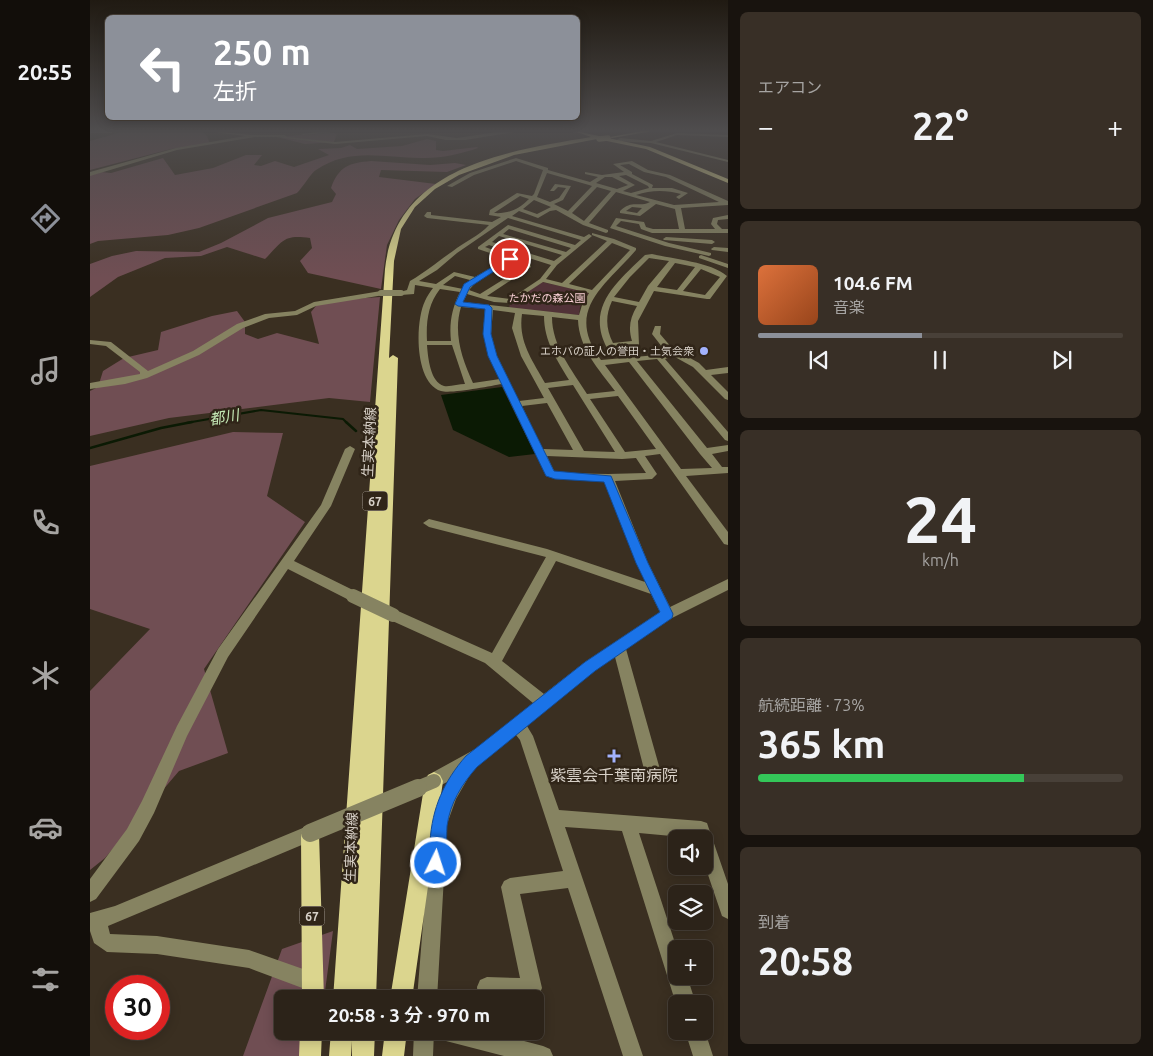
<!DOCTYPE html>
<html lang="ja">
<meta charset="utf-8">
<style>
:root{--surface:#2c2319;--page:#382f26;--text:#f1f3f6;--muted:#a6a4a2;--line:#484038;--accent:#8c9099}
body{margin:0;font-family:Ubuntu,"Noto Sans JP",sans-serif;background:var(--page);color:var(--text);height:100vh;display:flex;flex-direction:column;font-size:19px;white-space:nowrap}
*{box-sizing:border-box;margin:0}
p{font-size:16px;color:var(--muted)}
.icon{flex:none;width:28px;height:28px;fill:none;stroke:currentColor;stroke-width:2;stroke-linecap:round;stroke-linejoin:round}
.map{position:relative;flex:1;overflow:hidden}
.details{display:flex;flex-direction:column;gap:12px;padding:12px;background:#18130e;width:425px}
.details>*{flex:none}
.hud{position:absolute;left:15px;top:15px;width:475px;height:105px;border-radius:8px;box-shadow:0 2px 12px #0003,0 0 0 1px var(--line);background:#8c9099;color:#fff;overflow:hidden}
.buttons{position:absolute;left:578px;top:830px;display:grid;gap:10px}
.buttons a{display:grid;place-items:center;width:45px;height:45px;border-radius:8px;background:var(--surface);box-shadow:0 2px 12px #0003,0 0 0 1px var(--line);font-size:25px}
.speed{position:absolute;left:15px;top:975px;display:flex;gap:10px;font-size:25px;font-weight:700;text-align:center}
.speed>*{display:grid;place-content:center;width:65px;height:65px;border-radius:50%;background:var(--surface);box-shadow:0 2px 12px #0003,0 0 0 1px var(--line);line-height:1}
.speed .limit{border:8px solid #d22;background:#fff;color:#111}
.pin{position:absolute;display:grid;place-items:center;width:42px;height:42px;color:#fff;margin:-21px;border:2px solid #fff;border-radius:50%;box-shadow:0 1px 5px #0007}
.me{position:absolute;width:55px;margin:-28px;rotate:4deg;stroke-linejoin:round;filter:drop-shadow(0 0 4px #0008)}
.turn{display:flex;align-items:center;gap:18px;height:105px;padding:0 25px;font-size:22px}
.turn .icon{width:65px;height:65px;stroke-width:2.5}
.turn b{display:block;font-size:35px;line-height:42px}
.big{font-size:38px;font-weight:600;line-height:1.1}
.details .card{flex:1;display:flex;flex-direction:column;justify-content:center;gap:8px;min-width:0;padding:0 18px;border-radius:8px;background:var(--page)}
.details .dial{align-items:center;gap:0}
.dial b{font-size:65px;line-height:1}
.song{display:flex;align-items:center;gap:15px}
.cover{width:60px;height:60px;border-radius:8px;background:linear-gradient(135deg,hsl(20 70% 55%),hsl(20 70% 35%))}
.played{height:5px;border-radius:2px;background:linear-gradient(90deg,var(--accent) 45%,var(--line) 45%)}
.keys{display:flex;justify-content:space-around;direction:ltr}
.heat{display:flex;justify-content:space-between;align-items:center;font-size:28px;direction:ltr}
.charge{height:8px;border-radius:4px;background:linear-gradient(90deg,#34c759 73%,var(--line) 0)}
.trip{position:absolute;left:184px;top:990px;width:270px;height:50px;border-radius:8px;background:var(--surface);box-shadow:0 2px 12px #0003,0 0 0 1px var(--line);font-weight:600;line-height:50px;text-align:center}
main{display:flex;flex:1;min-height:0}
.dock{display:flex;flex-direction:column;width:90px;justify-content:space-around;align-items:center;background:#120e0a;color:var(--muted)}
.dock .icon{width:35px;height:35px}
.dock .selected{color:var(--accent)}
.dock b{font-size:22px;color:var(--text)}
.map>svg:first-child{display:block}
.green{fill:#513237}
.forest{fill:#704e53}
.water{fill:#0b1a04}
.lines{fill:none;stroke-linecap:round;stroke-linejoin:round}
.stream-far1{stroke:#0b1a04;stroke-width:2}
.stream{stroke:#0b1a04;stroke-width:2.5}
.minor{fill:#868361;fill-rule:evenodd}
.major{fill:#dbd58e;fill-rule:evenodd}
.minor-bridge-far2{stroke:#868361;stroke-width:6}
.minor-bridge-far1{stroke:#868361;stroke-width:14}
.minor-bridge{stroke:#868361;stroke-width:18}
.major-bridge{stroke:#dbd58e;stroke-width:5.5}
.route{fill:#1a73e8;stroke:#114b97}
.poi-dot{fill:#a2b2fd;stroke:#302518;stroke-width:2}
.labels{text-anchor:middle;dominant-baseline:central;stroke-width:5;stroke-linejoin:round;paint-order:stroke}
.far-park-label{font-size:11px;fill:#f9d0d5;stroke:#302518}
.far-poi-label{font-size:11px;fill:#d7d0c7;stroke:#302518;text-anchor:end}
.shield{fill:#302518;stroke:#a59d92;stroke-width:1}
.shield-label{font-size:12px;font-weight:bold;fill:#d7d0c7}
.street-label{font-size:14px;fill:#d7d0c7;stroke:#302518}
.water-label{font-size:15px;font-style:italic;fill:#c4e8b5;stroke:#302518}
.near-poi-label{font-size:16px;fill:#d7d0c7;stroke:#302518}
</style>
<main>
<nav class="dock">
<b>20:55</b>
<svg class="icon selected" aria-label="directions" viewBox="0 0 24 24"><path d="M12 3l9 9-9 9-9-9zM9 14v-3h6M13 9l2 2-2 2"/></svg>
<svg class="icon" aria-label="music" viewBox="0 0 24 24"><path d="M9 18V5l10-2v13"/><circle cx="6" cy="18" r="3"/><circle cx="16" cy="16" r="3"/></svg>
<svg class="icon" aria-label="phone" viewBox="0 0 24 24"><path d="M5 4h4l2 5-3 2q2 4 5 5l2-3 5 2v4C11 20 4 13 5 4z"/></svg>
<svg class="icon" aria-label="climate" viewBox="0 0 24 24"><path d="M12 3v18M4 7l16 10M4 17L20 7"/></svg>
<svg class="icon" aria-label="car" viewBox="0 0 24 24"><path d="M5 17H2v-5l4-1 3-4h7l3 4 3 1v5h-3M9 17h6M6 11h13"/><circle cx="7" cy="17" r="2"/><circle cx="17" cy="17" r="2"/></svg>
<svg class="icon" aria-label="filters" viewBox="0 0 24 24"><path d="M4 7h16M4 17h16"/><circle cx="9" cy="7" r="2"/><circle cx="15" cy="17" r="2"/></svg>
</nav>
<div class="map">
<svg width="638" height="1056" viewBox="0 0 638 1056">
<rect width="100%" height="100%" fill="#3a2f21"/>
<path class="green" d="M452 282 497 292 498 294 490 307 489 315 419 308 420 303Z"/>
<path class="forest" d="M39 130H110L117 136 120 144 81 149 0 170V141Z
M244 133 247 134 244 142 215 144 191 138 196 136Z
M337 139 346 141V150L353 151 387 147 388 148C370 154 353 158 335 158 296 159 262 146 226 170 221 173 213 187 207 193L109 228 78 235 8 241 0 244V175L11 172 21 173 73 158 85 175 123 168 156 155H172L164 165 171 166 185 161 204 167 239 155 228 149 251 148 260 145 267 149 312 146Z
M281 161 340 165 365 163 376 165 357 172 291 170 289 177 346 184 325 199 309 220 297 245 291 289 218 273 210 261 222 248 220 238C193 234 193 241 175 259L137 247 111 256 75 258 28 277 0 297V264L22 256 46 251 109 252 131 243 178 218 242 202 246 194 241 188C249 166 259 163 281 161Z
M290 297 280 402 239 398 79 418 0 436V391L8 387 13 371 34 358 68 350 71 332 122 316 147 311 155 322V334L168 339 187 333 229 344 221 312 230 301Z
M143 432 193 433 177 496 215 522 114 669 138 753 89 771 15 858 0 870V691L60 629 0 609V466Z
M243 931 234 999H192V1031H230L227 1056H153L192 949Z"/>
<path class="water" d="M412 387 445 454 419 457 363 430 351 395Z"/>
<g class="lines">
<path class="stream-far1" d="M96 423 171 410 253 419 257 423"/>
<path class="stream" d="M256 422 266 431
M0 448 71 428 102 422"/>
<path class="minor" d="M105 130 103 131 0 133V131Z
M109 130 163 135H195L197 137 245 142 337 134 367 138 420 130H458L425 132 375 140H356L337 136 245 144 186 137H165L87 150 0 176V172L86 148 155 136Z
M247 130H264L213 135 211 134Z
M472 130H487L488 131 486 132Z
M587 133 638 135V137L587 135 566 142 638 160V162L561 143 525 141 530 138 561 141Z
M426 158 458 168V170L500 182 508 177 495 174V172L512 175 534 172 523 164 542 161 558 170 580 175 638 201V205L591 208 595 229H625L621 224 623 218 638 215V219L628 220 627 224 632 229H638V233H562L551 229 549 224 531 221 526 226 579 243 621 253V255L619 256 575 246 520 228 526 218 554 222 556 227 563 229H589L585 209 566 204 550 216 530 213V211C542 199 549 208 560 202L526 192 499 223 518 230V232L516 233 493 225 466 210 460 211 448 218 429 211 422 216 494 237 499 234 502 236 467 265 456 279 472 283 517 241 502 235V233L524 239 546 248V250C515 286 474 310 511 360L578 354V358L575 359 638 432V441L635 440 567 359 547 361 617 448 638 445V451L622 454 632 467H638V473L596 476 638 532V545L634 544 570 454 555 456 567 474 562 479 525 481 558 563 580 607 638 579V590L582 618 536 649 571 773 568 778 563 781 558 778 555 773 525 657 505 670 437 726 443 736 469 810 611 821 617 823 619 829 638 884V919L632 916 614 863V839L549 833 587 949 586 976H597L606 1004H586L532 831 475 827 553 1056H533L478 888 430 894 452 988 449 995 442 998 408 997V999H388L387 987 390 980 397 977 430 978 411 887 414 881 420 878 473 871 430 740 426 735 399 757 385 766 366 799 357 824 347 999H327L341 824 357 782 344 789 338 787 336 781 338 775 389 747 443 703 395 663 298 619 297 615 298 611 303 610 308 611 402 653 456 557 339 527 333 523 339 519 457 549 555 582 514 481 465 479 456 475 412 384C400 386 361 394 351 391 324 383 325 321 335 301 337 296 340 292 343 288L325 285 324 294 311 295 307 293 317 290 320 281C337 271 347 262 363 251 374 242 389 236 399 225L337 218 334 216 337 212H341V215L402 222 411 217 399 215 400 210 427 193 442 196 444 194 453 170 426 161 384 175 362 187 357 186 380 173ZM539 164 554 172 576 177 629 202 584 205 546 195C561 190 576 190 591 194L586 197 589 199 598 193 582 188H562L563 185 542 174V172L530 165ZM457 173 499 185 502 186 478 211 464 204 473 200 481 186 465 184 460 191H464L468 187 476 188 469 198 460 202 447 197ZM536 175 558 186 559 188 541 193 533 191 545 185 529 176ZM515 177H522L538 185 527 189 506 183ZM507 187 521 191 494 221 482 213ZM430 196 439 199C429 209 419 214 404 213ZM444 200 461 207 447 214 433 209ZM542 207 552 208 547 213 536 211ZM418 218 491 240 485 245 418 225 388 247V249L409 256 420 252 461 265 450 279 420 299 397 296 441 267 440 264 425 259 428 256 425 254 385 277 364 272 346 284 329 281 347 270 367 253ZM419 229 481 248 476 252 413 234ZM409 236 472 255 464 261 402 242ZM522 243 540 250 502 290 479 284ZM399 245 414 250 409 252 395 247ZM421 261 435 266 390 294 379 290 388 280ZM365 276 380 280 373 289 353 285ZM453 282 499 293 492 305 489 315 373 302 377 294 404 302 421 303ZM350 289 370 292C362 308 359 323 361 341H337C336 322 338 304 350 289ZM371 307 395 309 393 334 399 356 410 379 383 383C372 359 363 333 371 307ZM403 310 425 313 422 328 431 356 454 398 429 401 407 356 401 334ZM432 314 454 316C454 341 467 360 479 380L455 383C442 360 428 341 432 314ZM462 317 488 320C489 348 509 370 525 391L497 394C482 370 462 346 462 317ZM337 345H362L375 384C369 384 360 387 354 386 340 382 338 357 337 345ZM539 362 610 454 622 468 591 469 515 365ZM483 385 525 452 494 451 458 388ZM528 396 566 449 535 452 500 399ZM457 403 483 450 453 449 432 406ZM457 456 532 459 546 458 556 473 518 474 467 473 464 471ZM466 561 561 594 570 612 495 662 454 694 412 661Z
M576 237 622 240 625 242 622 244 574 240 573 239Z
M624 247 638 248V252L622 250 621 249Z
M562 254C583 259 621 262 637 276L620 299H617L564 291 548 321 549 345 517 348C495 307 528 281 555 255ZM559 258 579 261 558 286 549 302 524 297 540 277ZM585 263 605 267 587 290 567 287ZM611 269 630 277 615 295 593 291ZM522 301 547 306C540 318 538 328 542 341L523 343C516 329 515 316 522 301Z
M611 255 638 264V268L609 258V256Z
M291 291 295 293 294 295 226 306 207 315 179 318 153 328 109 355 57 378 35 384 0 389V383L50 374V372L16 346 0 344V340L21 342 58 371 103 351 147 324 175 314 205 311 224 302Z
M565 326H571L570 334 582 348 609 363 616 370 638 367V373L621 375 638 392V400L635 399 603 367 576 352 562 334Z
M260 446 265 449 241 506 204 561 267 592 269 596 267 600 263 601 259 600 198 569 138 657 97 736 64 813 49 841 6 899 0 902V879L37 829 52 801 87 726 128 649 231 505 255 449Z
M220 825 226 827 228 833 226 839 18 926 20 934 67 936 159 950 230 975 233 982 230 989 223 992 159 968 67 954 17 952 4 943 0 931V913L25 906Z
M614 1028 623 1056H603L595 1031H614Z
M324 1031H344L343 1056H323Z
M346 1031H396L453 1046 460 1049 463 1056H414L356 1041 349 1038Z"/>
<path class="major" d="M481 130 560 147 638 179V183L556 149 507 139 424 155 369 175 345 189 325 207 311 229 304 261 299 358 303 355 308 358 286 999H243L295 269C306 166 418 151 501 137Z
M558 130H569L522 138 520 137Z
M344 772 350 775 353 781 322 999H300L335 781 338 775Z
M220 824 226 827 229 833 234 999H212L211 833 214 827Z
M210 1031H232L231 1056H209Z
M241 1031H285L284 1056H262V1041L261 1056H239Z
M295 1031H317L314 1056H292Z"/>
<path class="minor-bridge-far2" d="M291 293H311"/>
<path class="minor-bridge-far1" d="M263 596 303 615
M325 789 344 781"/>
<path class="minor-bridge" d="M220 833 328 788"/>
<path class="major-bridge" d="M509 139 518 138"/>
</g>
<linearGradient id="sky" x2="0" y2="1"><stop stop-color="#201a12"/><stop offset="0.47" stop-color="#4f4d4e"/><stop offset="1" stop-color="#4f4d4e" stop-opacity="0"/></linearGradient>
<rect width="638" height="278" fill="url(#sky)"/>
<path class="route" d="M417 258 423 259 380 287 373 302 399 305 402 308 401 334 407 356 464 471 521 476 558 563 583 614 582 618 505 671 387 767C372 784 360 803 357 826 356 840 358 856 353 869L346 871 340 869C337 860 339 851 340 842 342 808 354 781 376 756L495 662 570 612 546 563 514 482 465 479 456 476 398 356 393 334 395 309 368 306 365 304 374 284Z"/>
<g class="poi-dot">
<circle cx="614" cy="351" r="5"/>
<path d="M521.5 748.5h5v5h5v5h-5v5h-5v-5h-5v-5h5z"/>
</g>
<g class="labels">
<g class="far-park-label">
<text x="457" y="298">たかだの森公園</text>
</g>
<g class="far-poi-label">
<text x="604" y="351">エホバの証人の誉田・土気会衆</text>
</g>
<g class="shield">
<rect x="272.5" y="491.5" width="25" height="19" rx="4"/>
<rect x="209.5" y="906.5" width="25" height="19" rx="4"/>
</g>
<g class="shield-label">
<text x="285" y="501">67</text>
<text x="222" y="916">67</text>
</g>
<g class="street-label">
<text transform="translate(279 442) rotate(-87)">生実本納線</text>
<text transform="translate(261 847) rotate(-88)">生実本納線</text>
</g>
<g class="water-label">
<text transform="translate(134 417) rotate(-10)">都川</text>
</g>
<g class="near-poi-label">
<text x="524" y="775">紫雲会千葉南病院</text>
</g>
</g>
</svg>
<div class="buttons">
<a><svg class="icon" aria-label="sound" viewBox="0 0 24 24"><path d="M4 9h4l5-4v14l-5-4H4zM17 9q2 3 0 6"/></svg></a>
<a><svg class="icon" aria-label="layers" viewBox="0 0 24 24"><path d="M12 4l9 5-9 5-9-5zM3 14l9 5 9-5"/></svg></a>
<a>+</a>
<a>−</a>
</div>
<div class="speed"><div class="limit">30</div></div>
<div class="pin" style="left:420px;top:259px;background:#d93025"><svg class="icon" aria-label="arrive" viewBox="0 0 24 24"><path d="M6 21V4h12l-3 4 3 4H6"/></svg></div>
<svg class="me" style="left:346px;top:863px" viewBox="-20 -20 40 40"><circle r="17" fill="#1a73e8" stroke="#fff" stroke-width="3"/><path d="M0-11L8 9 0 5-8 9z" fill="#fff"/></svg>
<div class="trip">20:58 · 3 分 · 970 m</div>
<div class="hud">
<div class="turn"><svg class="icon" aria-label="left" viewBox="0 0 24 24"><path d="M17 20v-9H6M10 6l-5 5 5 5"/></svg><div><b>250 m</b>左折</div></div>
</div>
</div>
<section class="details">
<div class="card"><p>エアコン</p>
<div class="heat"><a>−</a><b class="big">22°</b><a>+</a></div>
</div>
<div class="card">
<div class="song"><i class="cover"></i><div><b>104.6 FM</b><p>音楽</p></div></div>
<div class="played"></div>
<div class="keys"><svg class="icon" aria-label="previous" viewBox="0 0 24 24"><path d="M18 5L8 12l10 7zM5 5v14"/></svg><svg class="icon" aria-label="pause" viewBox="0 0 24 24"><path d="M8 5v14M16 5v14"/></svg><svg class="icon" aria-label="next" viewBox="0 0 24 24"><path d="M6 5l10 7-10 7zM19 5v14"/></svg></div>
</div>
<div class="card dial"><b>24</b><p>km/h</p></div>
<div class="card"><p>航続距離 · 73%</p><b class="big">365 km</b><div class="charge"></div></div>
<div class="card"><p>到着</p><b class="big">20:58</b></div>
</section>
</main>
